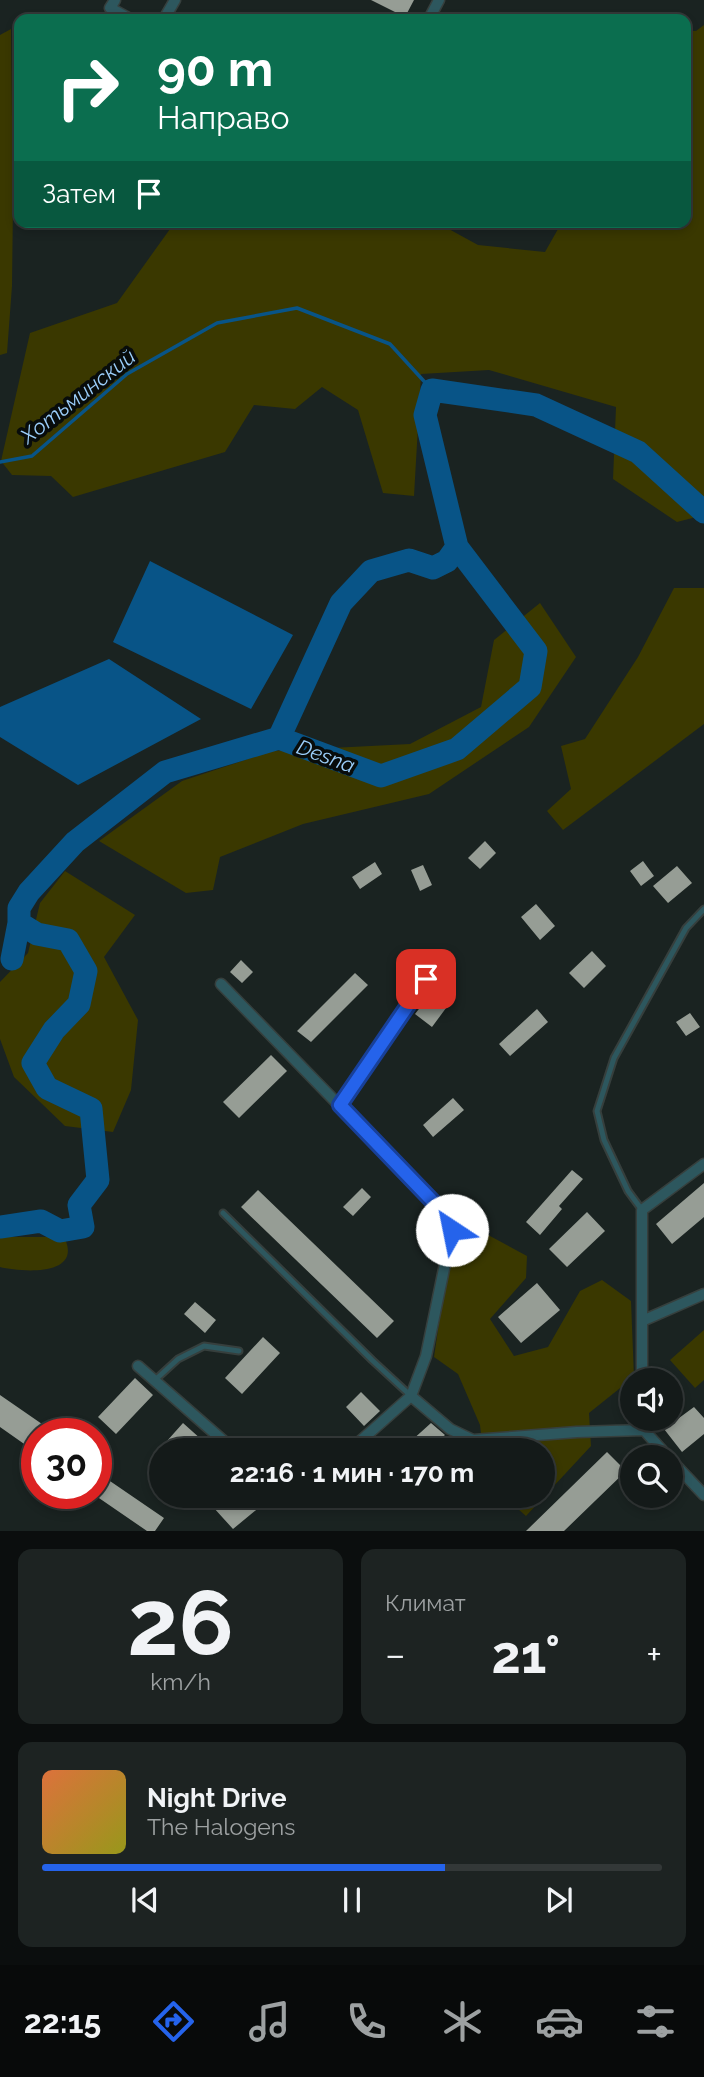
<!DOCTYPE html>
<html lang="ru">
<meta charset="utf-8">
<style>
:root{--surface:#141a19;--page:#1d2322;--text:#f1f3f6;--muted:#9da1a2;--line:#333838;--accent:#2563eb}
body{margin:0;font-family:Raleway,sans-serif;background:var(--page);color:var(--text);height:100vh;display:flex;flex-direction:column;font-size:26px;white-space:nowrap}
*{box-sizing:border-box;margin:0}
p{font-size:23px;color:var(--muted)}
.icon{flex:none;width:38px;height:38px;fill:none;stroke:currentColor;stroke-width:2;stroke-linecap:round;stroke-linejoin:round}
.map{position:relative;height:1531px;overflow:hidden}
.details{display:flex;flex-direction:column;gap:18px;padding:18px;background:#0b0e0e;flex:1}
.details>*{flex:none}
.banner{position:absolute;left:14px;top:14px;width:677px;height:214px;border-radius:14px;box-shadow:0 4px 10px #0003,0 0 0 2px var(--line);background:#0b6e4f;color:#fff;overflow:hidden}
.fabs{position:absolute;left:620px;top:1368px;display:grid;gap:14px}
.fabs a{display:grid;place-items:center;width:63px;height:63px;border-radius:50%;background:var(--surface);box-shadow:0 4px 10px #0003,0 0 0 2px var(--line);font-size:35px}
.speed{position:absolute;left:21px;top:1418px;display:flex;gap:14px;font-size:35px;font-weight:700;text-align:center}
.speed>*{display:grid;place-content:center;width:91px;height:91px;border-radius:50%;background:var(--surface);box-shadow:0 4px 10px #0003,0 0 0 2px var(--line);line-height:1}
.speed .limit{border:10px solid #d22;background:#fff;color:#111}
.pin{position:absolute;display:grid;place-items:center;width:60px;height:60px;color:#fff;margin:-30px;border-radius:14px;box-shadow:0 4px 10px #0006}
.me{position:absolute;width:77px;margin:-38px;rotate:326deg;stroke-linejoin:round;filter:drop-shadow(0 0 5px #0008)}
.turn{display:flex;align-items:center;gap:24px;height:147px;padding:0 28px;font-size:32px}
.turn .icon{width:91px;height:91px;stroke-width:2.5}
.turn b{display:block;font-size:49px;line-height:60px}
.then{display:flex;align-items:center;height:66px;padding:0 28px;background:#0003;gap:14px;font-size:26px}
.big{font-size:52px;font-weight:700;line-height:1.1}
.details .card{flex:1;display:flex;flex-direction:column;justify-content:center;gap:10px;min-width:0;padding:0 24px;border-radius:14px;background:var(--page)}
.details .dial{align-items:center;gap:0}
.dial b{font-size:91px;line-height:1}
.song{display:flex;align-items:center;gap:21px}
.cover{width:84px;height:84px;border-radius:10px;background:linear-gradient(135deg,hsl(20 70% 55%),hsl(60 70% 35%))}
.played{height:7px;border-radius:4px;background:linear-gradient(90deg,var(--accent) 65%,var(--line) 65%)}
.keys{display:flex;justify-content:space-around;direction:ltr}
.heat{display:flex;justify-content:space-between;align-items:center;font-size:38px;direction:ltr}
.details .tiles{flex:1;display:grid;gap:18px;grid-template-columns:1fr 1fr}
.card:last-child{grid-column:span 2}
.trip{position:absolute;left:149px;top:1438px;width:406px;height:70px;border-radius:35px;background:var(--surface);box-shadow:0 4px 10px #0003,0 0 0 2px var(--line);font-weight:700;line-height:70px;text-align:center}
.tabs{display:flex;height:112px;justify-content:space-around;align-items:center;background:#080a0a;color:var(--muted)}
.tabs .icon{width:49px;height:49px}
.tabs .selected{color:var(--accent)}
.tabs b{font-size:32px;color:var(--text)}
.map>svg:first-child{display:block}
.green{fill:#3a3800}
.water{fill:#085487}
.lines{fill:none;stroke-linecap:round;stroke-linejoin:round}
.stream{stroke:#085487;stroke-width:3.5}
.river{stroke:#085487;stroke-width:23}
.building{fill:#969d95}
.service-casing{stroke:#363f3d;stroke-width:9}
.minor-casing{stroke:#363f3d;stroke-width:13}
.service{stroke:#2d575e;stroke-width:5}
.minor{stroke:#2d575e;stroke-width:10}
.route-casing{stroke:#184099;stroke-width:18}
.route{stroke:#2563eb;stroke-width:12}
.labels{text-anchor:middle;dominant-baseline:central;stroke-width:7;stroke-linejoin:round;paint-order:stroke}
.water-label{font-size:21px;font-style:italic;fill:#9bcefa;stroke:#080c0b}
</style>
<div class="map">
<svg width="704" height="1531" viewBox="0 0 704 1531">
<rect width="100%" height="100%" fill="#1a2321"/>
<path class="green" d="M704 25V515L677 522 613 479 616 407 489 370 421 374 414 496 383 493 358 410 322 387 295 409 254 405 225 452 73 497 51 476 12 475 1 461 30 333 117 303 175 222H298L312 228 363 222H436L478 245 545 252 562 222H686V31H696Z
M11 29 13 204 12 286 7 353 0 355V35Z
M674 588H704V724L563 830 547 811 571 789 561 746 585 739 638 657Z
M540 603 576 657 529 727 429 794 303 824 220 857 213 890 186 893 99 841 182 781 272 751 410 744 481 707 494 640Z
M65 871 135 915 104 957 138 1020 131 1090 113 1132 65 1126 14 1077 0 1039V982L28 953 40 903Z
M477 1229 527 1256 526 1278 490 1319 514 1356 548 1347 580 1291 602 1280 631 1301 634 1377 589 1413 591 1446 526 1516 503 1496H542V1451H483L480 1425 458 1374 434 1357 446 1275Z
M0 1234 9 1237H58L65 1239C82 1277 20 1272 0 1267Z
M704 1330V1380L695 1388 670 1360Z"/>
<path class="water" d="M150 561 293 635 251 709 113 642Z
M109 659 201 719 78 785 0 737V707Z"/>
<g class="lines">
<path class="stream" d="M0 462 32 456 127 374 217 323 297 308 390 344 432 390"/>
<path class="river" d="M279 738 341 603 371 571 409 560 433 568 447 561 457 547
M12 959 19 923
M0 1227 41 1221 60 1231 83 1227 79 1205 98 1180 91 1109 47 1088 33 1063 54 1030 79 1004 86 971 68 940 37 934 19 923V908L29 892 75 842 165 772 279 738 381 776 457 749 530 687 536 651 457 547 425 415 432 390 536 405 638 452 704 512"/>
</g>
<path class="building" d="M371 0H414L405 17Z
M485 841 496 853 480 869 468 858Z
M643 861 654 876 641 886 630 871Z
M375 862 382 874 360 889 352 877Z
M423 865 432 885 420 891 411 870Z
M677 866 692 883 668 903 653 886Z
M536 904 555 926 540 940 521 917Z
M592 951 606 966 584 988 569 973Z
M241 960 253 972 242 983 230 972Z
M355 973 368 985 311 1042 297 1031Z
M432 992 449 1004 432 1027 415 1014Z
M537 1009 548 1022 510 1056 499 1044Z
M690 1013 700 1027 686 1036 676 1022Z
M271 1055 287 1071 239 1118 223 1102Z
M453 1098 464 1110 433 1137 423 1125Z
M572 1170 583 1179 559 1206 562 1209 540 1235 526 1222Z
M704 1183V1217L672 1244 656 1224Z
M362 1188 371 1197 353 1216 343 1207Z
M258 1190 394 1321 377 1338 241 1207Z
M587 1212 605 1231 567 1267 549 1249Z
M537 1283 560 1310 521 1343 498 1317Z
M195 1302 216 1320 205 1333 184 1314Z
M263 1337 280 1353 242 1394 225 1378Z
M135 1378 153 1395 116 1434 98 1417Z
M361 1392 380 1411 364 1426 346 1407Z
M0 1395 55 1433H37V1453L0 1427Z
M694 1407 704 1418V1434L682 1452 664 1429Z
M183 1423 202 1440 193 1451H158Z
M431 1423 445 1435 427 1451H400Z
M607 1452 626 1471 564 1531H526Z
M107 1479 164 1518 155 1531H147L96 1496Z
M203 1496H273L233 1529Z"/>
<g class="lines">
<g class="service-casing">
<path id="service" d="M642 1210 628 1191 604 1140 597 1111 614 1058 686 928 704 909
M223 1213 372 1360 411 1396
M154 1381 178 1359 204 1346 239 1351"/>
</g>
<g class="minor-casing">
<path id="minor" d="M115 0 110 8 130 19
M164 19 175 0
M429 19 439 0
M221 984 442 1211 452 1230 426 1356 411 1396 450 1429 473 1440 577 1432 644 1430
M339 1105 426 979
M642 1321 704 1294
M138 1366 235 1451
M642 1381V1210L704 1164
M644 1419V1430L669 1458
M349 1451 411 1396
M670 1459 704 1495"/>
</g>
<use href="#service" class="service"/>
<use href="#minor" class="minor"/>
</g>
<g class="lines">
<g class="route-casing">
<path id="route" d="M426 979 340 1105 442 1211 452 1230"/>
</g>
<use href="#route" class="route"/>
</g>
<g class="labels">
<g class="water-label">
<text transform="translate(78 396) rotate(-38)">Хотьминский</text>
<text transform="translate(326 756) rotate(20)">Desna</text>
</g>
</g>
</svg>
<div class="fabs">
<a><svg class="icon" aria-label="sound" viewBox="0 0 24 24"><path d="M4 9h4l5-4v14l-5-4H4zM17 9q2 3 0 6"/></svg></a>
<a><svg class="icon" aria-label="search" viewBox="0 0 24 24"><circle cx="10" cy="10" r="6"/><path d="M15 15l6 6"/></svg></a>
</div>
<div class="speed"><div class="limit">30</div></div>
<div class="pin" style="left:426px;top:979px;background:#d93025"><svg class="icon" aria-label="arrive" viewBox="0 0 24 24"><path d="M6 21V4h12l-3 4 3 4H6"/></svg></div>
<svg class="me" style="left:452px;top:1230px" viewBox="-20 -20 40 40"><circle r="19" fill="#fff"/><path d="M0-13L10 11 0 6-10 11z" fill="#2563eb"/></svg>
<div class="trip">22:16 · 1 мин · 170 m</div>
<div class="banner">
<div class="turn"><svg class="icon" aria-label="right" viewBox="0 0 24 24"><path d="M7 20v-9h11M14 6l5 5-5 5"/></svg><div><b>90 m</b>Направо</div></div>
<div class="then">Затем<svg class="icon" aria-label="arrive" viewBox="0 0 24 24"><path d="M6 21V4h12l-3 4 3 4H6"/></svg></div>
</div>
</div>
<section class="details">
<div class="tiles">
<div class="card dial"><b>26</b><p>km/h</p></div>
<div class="card"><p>Климат</p>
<div class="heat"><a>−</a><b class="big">21°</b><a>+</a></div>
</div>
<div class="card">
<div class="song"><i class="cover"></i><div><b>Night Drive</b><p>The Halogens</p></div></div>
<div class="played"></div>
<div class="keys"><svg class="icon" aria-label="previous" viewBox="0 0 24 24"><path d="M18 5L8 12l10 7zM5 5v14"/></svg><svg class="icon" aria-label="pause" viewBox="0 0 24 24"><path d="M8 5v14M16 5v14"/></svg><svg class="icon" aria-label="next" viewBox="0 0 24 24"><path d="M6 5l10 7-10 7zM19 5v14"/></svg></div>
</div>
</div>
</section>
<nav class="tabs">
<b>22:15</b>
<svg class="icon selected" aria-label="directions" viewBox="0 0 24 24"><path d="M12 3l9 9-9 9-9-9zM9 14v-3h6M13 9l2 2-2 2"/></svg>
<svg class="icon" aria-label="music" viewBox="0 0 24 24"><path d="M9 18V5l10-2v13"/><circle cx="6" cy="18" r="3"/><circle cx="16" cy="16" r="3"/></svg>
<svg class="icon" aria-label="phone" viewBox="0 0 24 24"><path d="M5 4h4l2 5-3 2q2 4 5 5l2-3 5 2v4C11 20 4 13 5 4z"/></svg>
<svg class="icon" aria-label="climate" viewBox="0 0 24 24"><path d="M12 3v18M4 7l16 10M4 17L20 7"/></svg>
<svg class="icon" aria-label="car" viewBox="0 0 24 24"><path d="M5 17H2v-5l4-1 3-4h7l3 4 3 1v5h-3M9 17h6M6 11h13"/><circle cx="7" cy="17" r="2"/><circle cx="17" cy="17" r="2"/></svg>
<svg class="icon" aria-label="filters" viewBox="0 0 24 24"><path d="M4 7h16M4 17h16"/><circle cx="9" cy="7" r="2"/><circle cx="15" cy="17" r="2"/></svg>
</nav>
